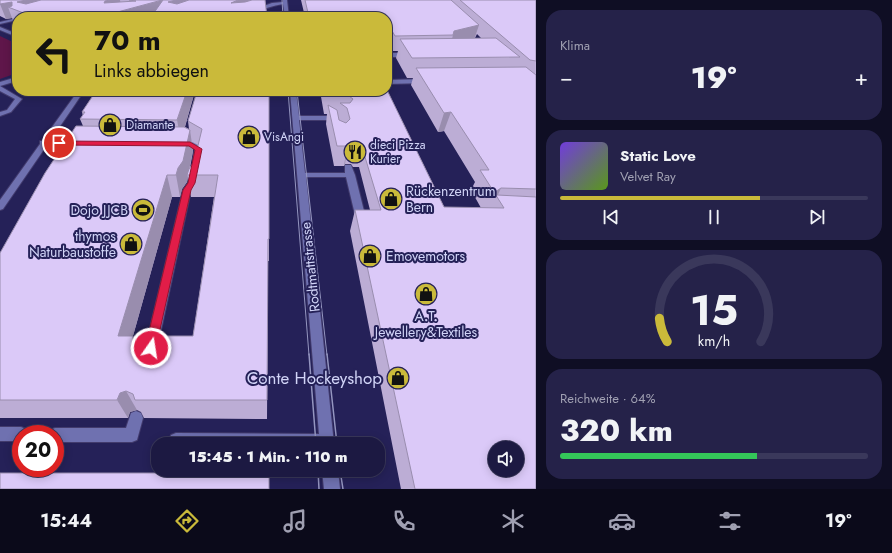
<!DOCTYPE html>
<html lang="de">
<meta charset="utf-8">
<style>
:root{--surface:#1c1942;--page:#252249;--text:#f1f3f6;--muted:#a0a0b2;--line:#3a385b;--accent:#caba3a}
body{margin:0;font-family:Jost,sans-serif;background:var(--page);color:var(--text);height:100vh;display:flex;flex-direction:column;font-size:15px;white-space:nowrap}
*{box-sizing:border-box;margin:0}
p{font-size:13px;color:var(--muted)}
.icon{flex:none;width:22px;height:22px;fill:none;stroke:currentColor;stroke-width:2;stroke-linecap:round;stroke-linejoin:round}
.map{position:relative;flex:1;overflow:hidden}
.panel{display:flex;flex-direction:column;gap:10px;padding:10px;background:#0f0e24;width:356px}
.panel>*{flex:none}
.hud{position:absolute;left:12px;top:12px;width:380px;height:84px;border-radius:16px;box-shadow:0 2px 10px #0003,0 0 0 1px var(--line);background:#caba3a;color:#111;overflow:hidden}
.tools{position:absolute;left:488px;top:441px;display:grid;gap:8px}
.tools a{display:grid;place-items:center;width:36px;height:36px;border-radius:50%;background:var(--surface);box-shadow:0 2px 10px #0003,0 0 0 1px var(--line);font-size:20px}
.speed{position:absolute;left:12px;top:425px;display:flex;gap:8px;font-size:20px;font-weight:700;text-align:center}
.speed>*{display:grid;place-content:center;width:52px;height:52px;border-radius:50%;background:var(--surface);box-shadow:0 2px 10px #0003,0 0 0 1px var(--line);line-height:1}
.speed .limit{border:6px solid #d22;background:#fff;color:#111}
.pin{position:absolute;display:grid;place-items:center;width:34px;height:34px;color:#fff;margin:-17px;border:2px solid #fff;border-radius:50%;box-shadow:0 1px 4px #0007}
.me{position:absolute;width:44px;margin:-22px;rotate:13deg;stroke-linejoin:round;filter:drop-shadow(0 0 3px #0008)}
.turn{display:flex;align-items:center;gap:14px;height:84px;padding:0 16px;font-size:18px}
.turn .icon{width:52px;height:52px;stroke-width:2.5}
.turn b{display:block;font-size:28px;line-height:34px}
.big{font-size:30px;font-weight:800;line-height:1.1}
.panel .widget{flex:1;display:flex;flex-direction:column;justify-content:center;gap:6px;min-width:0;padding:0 14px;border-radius:16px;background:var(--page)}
.panel .dial{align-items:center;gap:0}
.dial svg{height:104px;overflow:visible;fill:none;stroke:var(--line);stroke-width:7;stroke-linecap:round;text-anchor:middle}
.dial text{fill:var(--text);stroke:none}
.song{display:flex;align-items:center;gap:12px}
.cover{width:48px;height:48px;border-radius:6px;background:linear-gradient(135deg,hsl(260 70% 55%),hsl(90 70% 35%))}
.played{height:4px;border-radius:2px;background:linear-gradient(90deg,var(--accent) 65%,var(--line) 65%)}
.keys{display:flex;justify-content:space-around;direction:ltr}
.heat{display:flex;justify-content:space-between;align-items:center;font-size:22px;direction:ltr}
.charge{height:6px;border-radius:3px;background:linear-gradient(90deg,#34c759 64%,var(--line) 0)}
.trip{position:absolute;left:151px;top:437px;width:234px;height:40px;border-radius:16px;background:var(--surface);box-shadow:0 2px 10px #0003,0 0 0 1px var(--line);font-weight:800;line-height:40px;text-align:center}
.menu{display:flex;height:64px;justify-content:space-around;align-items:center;background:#0b0a1a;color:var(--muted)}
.menu .icon{width:28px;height:28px}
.menu .selected{color:var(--accent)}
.menu b{font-size:18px;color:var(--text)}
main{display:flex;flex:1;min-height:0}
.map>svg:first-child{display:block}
.green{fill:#5f164a}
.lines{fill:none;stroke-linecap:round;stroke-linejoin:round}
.minor-casing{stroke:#423b6d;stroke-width:2}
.minor{fill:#6f71b0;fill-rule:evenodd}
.tram-far1{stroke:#9596c0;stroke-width:1}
.tram{stroke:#9596c0;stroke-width:1.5}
.wall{fill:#bcadd5;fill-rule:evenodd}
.shaded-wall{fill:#998dae}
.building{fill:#dbc9f8;stroke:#998dae;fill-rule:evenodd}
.route{fill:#e11d48;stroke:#92132f}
.labels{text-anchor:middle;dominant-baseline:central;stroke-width:4;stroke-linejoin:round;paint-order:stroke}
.far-poi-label{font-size:12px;fill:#d1d4f7;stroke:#252158;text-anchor:start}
.poi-label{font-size:14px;fill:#d1d4f7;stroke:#252158;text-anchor:start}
.street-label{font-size:14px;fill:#d1d4f7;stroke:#252158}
.near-poi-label{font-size:17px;fill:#d1d4f7;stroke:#252158;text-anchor:end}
</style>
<main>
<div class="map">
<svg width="536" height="489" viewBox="0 0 536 489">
<rect width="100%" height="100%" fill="#252158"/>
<path class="green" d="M0 36 17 44V73L0 79Z"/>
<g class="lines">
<g class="minor-casing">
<path id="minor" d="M283 0H287L289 17H285L283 4C266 6 250 17 233 17L272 3 283 2Z
M17 18V20L0 24V22Z
M0 27 17 34V37L0 30Z
M387 53H409L412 55 409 57H387Z
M17 77V81L0 86V82Z
M387 80 425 79 428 81 425 83 387 84Z
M0 86 22 99 11 112 0 116V112L7 110 15 99 0 91Z
M78 91H84L50 141H77L81 143 77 145H47L3 209 0 210V200L40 144V141H42Z
M290 91H296L299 116H339L342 118 339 120H299L305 173H345V165H351L355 175 367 223 362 226 357 223 346 177H306L334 444H170L169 440 171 435 176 433 319 434Z
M176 142H192L201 145 203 150 200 161H194L193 159 195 148 191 146H176Z
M191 173H197L198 175 196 183 191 190 157 349 155 353 151 355 147 353 145 349 183 190 188 183Z
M136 411 141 413 143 418 137 440 132 442H55V434H48L50 430 55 428H126L131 413Z
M0 427H21L26 429 28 434H21V441H0Z
M322 470H338L340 489H324Z"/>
</g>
<use href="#minor" class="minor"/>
<path class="tram-far1" d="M282 0 283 17
M288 91 309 355
M297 91 327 355"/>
<path class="tram" d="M309 354 316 444
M327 354 337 444
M318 470 319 489
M340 470 343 489"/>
</g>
<path class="wall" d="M0 0H265L267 17H17V23L14 22 12 18 6 19 0 16Z
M301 0H536V489H401L350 231 355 210H370L359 167H353L351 164H345L344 166H334L326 124 327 114H324L320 91H387L444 207 481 208 471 190 475 182 444 131 438 132 411 85 413 78H407L396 58 398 51H392L387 43V17H305ZM477 34 481 38H475Z
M96 91H195L185 127 189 129 188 121 269 91V261H268L267 419 144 418 141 412 137 410 130 412 128 418H0V253L83 126 80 119 83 116 82 112ZM192 142 198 145 194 162 190 168 193 151ZM188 177 191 197H214L193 336 146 346 139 349 133 336 172 197H180L182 189 187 182Z"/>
<path class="shaded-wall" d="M26 0H83L29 15 17 2Z
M110 0H120L122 11 163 0 156 17H99L105 1Z
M176 0H220L171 17 168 2Z
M238 0H265V4L231 3Z
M12 2 15 10 8 7 12 18 6 19 0 4Z
M479 25 474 40 450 47 454 31Z
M187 91H195L181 140 177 120Z
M451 112 444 131 438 132 444 113Z
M190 130 193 151 188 175H187L188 177 187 182 182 189 180 197 176 175Z
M348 144 345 164 344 166 347 146Z
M167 175 172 197 133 336 142 356 118 336Z
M501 188 497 197 495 192Z
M126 391 137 410 130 412 128 418 117 400 120 393Z"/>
<path class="building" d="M0 0H26L17 2 26 4 41 0H110L105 1 104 3 136 1 129 0H162L99 17H34L8 7 12 6V2L0 4Z
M163 0H176L168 2 177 4 189 0H238L231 3 245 2 252 0H265L267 17H151Z
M305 0H451L479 25 454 31 453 35 395 36 387 22V17H309Z
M460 0H536V61L530 60Z
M496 38 520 57 412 58 400 39Z
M526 67 536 75V189L501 188 495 192 497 195 536 197V489H415L355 210H381L362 147H357L354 144H348L347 146H337L328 105 337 110 339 120 346 123 350 119 347 108 340 103H350L353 99 349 96H325V91H387V90L444 207 504 208 480 170H489L451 112 444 113 416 68ZM495 448H517V470H495Z
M96 91H187L177 120 80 119 85 112H82Z
M197 91H269V239H268L267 400H135L133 394 126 391 120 393 117 400H0V253L45 173 76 126 184 127 190 130 183 161 178 168 176 175H167L118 336H133L132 346 139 349 146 346 149 336H193L218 175H187L189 169 194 162 202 129 188 121Z
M0 473H269V489H0Z"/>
<path class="route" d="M59 141 190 142 202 149 195 183 191 190 155 352 151 353 147 352 145 348 183 190 188 183 195 150 189 146 57 145V142Z"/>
<defs>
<g id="shop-disc" transform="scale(1.15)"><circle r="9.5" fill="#caba3a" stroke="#252158"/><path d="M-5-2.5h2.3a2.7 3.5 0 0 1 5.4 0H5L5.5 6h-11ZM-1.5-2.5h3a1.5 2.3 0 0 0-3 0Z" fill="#111"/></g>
<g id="restaurant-disc" transform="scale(1.15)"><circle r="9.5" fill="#caba3a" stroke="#252158"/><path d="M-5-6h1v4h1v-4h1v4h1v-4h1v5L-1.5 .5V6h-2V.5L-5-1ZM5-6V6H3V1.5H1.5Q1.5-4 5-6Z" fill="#111"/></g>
<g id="stadium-disc" transform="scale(1.15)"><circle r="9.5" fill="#caba3a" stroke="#252158"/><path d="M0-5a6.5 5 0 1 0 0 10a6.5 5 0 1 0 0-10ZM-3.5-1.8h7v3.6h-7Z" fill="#111"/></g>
</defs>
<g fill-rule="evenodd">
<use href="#shop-disc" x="110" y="125"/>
<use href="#shop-disc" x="249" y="137"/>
<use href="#restaurant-disc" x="355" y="152"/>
<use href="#shop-disc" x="391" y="199"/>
<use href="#stadium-disc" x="143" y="210"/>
<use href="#shop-disc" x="131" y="244"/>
<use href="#shop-disc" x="370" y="256"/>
<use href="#shop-disc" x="426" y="294"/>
<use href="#shop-disc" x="398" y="378"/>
</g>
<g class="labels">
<g class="far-poi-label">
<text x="126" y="125">Diamante</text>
<text x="264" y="137">VisAngi</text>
<text x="370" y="145">dieci Pizza<tspan x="370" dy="14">Kurier</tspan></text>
</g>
<g class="poi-label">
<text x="406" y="191">Rückenzentrum<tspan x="406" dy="16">Bern</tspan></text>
<text x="128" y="210" text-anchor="end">Dojo JJCB</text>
<text x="116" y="236" text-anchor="end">thymos<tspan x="116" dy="16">Naturbaustoffe</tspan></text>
<text x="386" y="256">Emovemotors</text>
<text x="426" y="316" text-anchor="middle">A.T.<tspan x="426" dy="16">Jewellery&amp;Textiles</tspan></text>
</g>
<g class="street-label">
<text transform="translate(310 267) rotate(-96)">Rodtmattstrasse</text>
</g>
<g class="near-poi-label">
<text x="382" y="378">Conte Hockeyshop</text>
</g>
</g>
</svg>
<div class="tools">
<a><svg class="icon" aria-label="sound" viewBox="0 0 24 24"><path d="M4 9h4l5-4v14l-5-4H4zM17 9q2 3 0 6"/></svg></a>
</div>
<div class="speed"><div class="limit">20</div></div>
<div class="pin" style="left:59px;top:143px;background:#d93025"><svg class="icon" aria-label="arrive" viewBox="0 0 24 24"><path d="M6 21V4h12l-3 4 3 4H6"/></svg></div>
<svg class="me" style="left:151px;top:348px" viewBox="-20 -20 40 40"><circle r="17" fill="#e11d48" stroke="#fff" stroke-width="3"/><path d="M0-11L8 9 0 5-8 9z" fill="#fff"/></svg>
<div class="trip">15:45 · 1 Min. · 110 m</div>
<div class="hud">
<div class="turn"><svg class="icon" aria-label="left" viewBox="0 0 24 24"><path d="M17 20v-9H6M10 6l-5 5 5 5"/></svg><div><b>70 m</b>Links abbiegen</div></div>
</div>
</div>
<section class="panel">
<div class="widget"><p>Klima</p>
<div class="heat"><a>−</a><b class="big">19°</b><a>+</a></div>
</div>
<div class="widget">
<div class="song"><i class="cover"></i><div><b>Static Love</b><p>Velvet Ray</p></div></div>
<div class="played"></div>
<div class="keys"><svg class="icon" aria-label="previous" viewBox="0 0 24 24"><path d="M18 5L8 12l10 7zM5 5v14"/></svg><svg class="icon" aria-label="pause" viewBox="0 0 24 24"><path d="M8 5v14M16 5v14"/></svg><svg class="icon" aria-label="next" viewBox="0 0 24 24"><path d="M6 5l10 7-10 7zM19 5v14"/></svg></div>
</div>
<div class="widget dial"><svg viewBox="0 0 100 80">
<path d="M14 69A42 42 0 1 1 86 69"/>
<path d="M14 69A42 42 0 0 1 8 51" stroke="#caba3a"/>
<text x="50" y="56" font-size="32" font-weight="700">15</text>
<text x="50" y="72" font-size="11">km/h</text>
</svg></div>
<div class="widget"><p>Reichweite · 64%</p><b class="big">320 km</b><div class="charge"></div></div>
</section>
</main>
<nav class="menu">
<b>15:44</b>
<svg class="icon selected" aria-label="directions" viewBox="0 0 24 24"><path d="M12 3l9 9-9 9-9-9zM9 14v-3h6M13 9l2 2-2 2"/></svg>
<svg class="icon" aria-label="music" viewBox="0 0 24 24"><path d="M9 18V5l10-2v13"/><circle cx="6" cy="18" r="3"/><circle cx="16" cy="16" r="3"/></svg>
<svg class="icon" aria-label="phone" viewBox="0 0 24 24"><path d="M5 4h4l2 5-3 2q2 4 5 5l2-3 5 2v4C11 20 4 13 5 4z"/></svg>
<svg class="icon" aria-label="climate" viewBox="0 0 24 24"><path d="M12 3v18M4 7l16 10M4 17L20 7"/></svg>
<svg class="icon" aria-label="car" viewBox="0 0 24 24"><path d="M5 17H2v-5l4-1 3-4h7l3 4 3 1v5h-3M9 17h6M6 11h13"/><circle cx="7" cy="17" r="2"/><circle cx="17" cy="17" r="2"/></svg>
<svg class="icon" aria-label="filters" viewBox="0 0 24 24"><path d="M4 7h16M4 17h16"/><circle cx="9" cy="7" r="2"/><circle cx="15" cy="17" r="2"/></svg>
<b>19°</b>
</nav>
